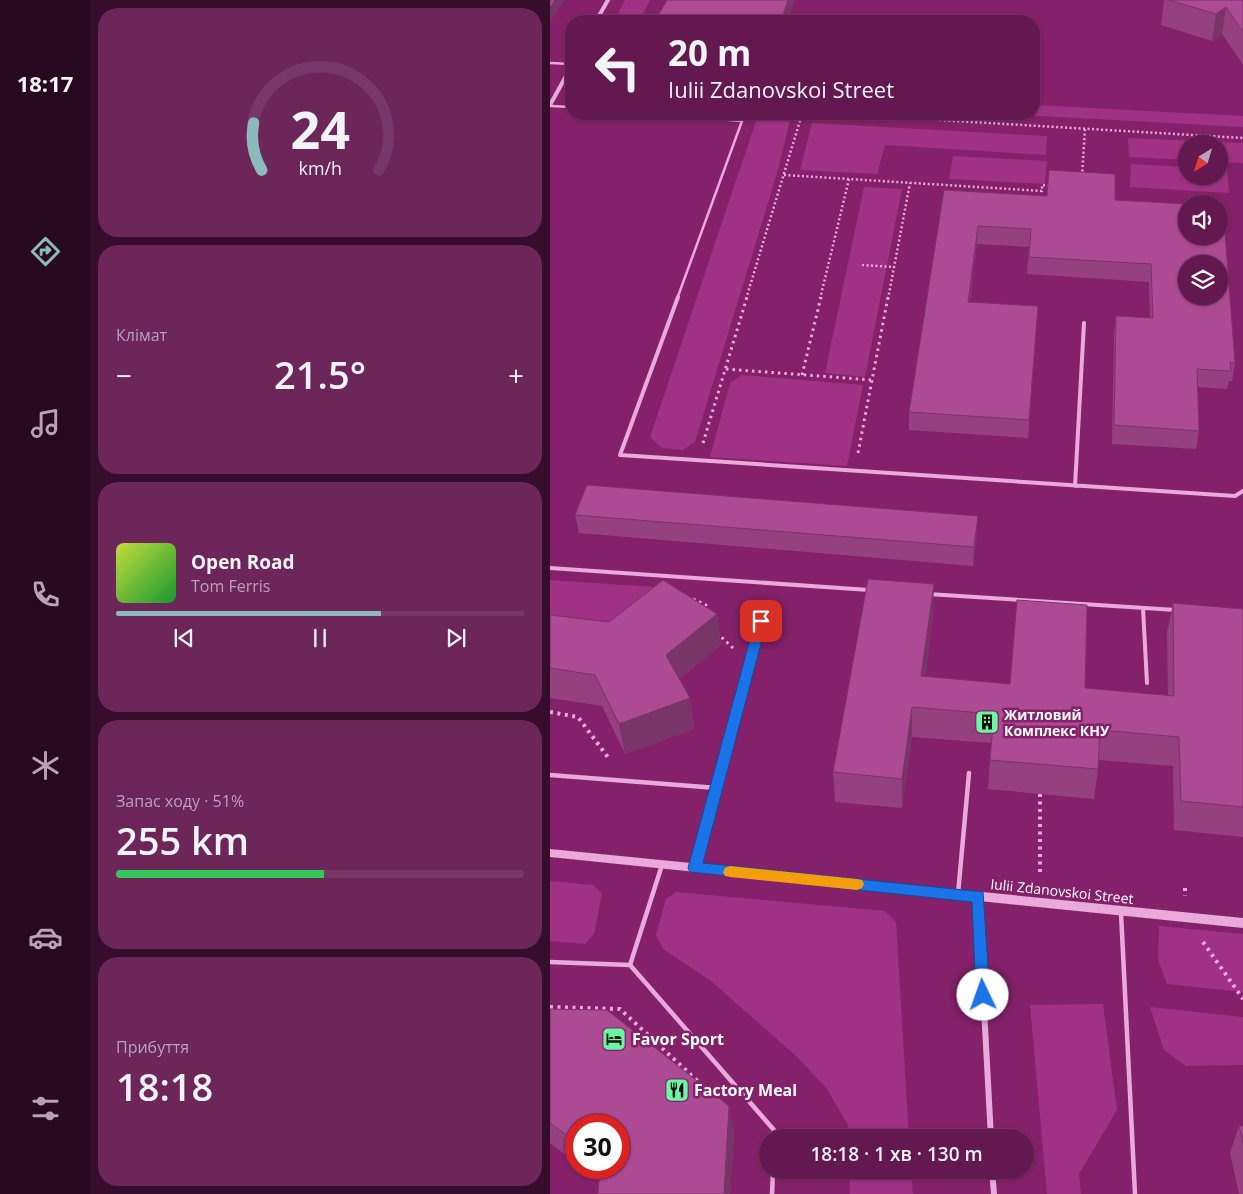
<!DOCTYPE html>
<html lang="uk">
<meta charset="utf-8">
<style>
:root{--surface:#631950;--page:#6c265a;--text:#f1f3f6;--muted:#bba0b7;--line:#773867;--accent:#8bbbb9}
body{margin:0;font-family:"Open Sans",sans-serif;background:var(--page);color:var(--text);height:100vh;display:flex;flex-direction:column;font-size:19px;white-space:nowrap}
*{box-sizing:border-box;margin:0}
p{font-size:16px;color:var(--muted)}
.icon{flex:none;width:28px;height:28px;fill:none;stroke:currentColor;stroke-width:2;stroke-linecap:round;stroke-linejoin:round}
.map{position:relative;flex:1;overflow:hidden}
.sheet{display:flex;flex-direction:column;gap:8px;padding:8px;background:#360e2c;width:460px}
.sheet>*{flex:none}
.banner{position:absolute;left:15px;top:15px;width:475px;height:105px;border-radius:20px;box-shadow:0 1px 4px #0004,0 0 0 1px var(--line);background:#631950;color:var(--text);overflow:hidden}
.needle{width:32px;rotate:218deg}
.controls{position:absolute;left:628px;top:135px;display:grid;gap:10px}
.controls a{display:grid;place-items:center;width:50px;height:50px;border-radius:50%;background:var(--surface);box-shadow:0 1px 4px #0004,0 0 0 1px var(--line);font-size:25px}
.speed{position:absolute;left:15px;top:1114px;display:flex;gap:10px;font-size:25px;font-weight:700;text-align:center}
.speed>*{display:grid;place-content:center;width:65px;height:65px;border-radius:50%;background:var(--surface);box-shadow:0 1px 4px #0004,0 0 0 1px var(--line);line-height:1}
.speed .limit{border:8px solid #d22;background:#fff;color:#111}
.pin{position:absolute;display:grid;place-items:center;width:42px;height:42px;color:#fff;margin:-21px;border-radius:10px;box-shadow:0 2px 8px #0006}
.me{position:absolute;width:55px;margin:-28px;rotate:357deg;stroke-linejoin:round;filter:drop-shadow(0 0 4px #0008)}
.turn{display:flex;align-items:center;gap:18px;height:105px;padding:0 20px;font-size:22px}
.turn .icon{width:65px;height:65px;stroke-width:2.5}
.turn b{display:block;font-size:35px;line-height:42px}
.big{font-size:38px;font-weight:600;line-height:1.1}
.sheet .card{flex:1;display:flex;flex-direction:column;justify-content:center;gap:8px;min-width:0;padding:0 18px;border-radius:20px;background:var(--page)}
.sheet .dial{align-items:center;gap:0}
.dial svg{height:130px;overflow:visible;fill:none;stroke:var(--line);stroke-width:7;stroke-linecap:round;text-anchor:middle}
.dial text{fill:var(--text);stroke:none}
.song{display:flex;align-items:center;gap:15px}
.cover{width:60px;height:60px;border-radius:8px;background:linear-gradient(135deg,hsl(70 70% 55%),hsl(130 70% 35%))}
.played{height:5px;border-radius:2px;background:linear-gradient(90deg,var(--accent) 65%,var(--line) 65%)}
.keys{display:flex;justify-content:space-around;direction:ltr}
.heat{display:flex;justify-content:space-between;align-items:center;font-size:28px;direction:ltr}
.charge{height:8px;border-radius:4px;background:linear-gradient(90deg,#34c759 51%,var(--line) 0)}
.trip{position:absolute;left:209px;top:1129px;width:275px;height:50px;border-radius:25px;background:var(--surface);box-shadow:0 1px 4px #0004,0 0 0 1px var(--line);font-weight:600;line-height:50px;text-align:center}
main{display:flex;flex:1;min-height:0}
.tab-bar{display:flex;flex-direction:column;width:90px;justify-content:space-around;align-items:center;background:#280a20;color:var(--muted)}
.tab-bar .icon{width:35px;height:35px}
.tab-bar .selected{color:var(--accent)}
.tab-bar b{font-size:22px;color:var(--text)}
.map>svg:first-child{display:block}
.green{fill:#a03184}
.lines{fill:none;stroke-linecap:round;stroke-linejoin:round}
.path-far2{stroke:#e9a9d9;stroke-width:2.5;stroke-dasharray:2 2.5;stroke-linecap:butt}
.path-far1{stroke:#e9a9d9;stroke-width:3;stroke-dasharray:2.5 4;stroke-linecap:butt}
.path{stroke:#e9a9d9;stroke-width:4;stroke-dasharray:3 4.5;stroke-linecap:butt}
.service-far2{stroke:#e9a9d9;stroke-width:2.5}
.service-far1{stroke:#e9a9d9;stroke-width:4}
.service{stroke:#e9a9d9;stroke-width:4.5}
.minor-far1{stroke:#e9a9d9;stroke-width:4}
.minor{stroke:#e9a9d9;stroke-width:6}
.tertiary{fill:#e9a9d9;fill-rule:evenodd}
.wall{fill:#95407f}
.shaded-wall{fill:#793468}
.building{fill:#ad4a94;stroke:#793468;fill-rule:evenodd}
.route{fill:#1a73e8;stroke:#114b97}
.slow{fill:#f59e0b}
.labels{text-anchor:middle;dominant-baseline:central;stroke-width:5;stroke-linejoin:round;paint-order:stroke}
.poi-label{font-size:14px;font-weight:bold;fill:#fff;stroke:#84216a;text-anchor:start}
.street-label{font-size:14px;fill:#fff;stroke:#84216a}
.near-poi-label{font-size:16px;font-weight:bold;fill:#fff;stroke:#84216a;text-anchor:start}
</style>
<main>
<nav class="tab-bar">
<b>18:17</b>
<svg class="icon selected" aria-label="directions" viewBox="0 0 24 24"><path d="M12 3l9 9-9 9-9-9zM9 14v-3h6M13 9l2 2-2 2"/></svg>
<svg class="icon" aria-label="music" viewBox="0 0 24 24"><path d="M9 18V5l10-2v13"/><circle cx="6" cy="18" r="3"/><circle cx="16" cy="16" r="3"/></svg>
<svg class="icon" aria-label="phone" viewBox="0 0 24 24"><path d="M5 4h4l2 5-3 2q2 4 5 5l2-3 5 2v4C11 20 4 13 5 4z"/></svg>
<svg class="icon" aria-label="climate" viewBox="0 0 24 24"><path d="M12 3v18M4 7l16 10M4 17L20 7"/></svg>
<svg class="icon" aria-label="car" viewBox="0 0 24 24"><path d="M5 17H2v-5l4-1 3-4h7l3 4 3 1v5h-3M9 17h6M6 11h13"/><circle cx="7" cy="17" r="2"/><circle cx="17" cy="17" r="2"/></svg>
<svg class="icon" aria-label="filters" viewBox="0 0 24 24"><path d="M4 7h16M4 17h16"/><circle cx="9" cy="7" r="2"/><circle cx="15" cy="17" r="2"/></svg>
</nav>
<section class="sheet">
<div class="card dial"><svg viewBox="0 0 100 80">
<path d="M14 69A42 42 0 1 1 86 69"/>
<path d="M14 69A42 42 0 0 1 9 40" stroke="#8bbbb9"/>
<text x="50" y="56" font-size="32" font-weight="700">24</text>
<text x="50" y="72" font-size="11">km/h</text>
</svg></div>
<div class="card"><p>Клімат</p>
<div class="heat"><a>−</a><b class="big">21.5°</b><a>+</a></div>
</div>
<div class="card">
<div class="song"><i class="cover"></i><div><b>Open Road</b><p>Tom Ferris</p></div></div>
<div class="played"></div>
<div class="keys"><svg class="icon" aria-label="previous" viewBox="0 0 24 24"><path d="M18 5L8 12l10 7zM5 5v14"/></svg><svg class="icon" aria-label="pause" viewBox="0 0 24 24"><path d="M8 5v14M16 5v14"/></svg><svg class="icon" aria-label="next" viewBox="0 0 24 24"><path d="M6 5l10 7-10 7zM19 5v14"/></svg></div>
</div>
<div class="card"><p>Запас ходу · 51%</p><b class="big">255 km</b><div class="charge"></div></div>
<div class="card"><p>Прибуття</p><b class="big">18:18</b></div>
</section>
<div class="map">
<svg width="693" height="1194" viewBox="0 0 693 1194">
<rect width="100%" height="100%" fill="#84216a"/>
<path class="green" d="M75 0H100L90 21H64Z
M484 105 693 116V127L454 114H484Z
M207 118 240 120 228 170 145 442 133 450 112 448 100 437Z
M262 123 497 136 496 155 335 145 327 174 250 170Z
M578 138 693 143V163L669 162V144H636V160L579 157Z
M403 156 497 161 495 184 399 179Z
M581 164 636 167V176H669V169H677L679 193 580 187Z
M314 187 352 189 315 377 275 373Z
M192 375 313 385 297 466 160 457 180 383Z
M0 580 104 587 59 622 0 617Z
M0 881 43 885 52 893 44 934 35 944 0 941Z
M126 892 335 911 346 922 359 1137H298V1125L277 1089 247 1057 161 981 113 949 106 935 116 899Z
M609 926 693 934V992L617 984 608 960Z
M553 1004 567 1110 529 1174 531 1194H497L480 1005Z
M600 1007 693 1017V1065L636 1066 614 1050Z
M299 1170H361L363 1194H300Z"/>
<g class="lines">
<path class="path-far2" d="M286 114 693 138
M234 175 492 191V185L500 186
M532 176 535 129
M312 265 344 267
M196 299 252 114
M270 299 299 179
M338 299 360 183"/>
<path class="path-far1" d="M176 369 322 380
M252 375 271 297
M153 443 197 297
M308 453 338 297
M143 599 156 605 157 609
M167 633 183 648"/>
<path class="path" d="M0 712 28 717 60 760
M490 794V875
M635 888V896
M653 942 693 999
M0 1007 70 1009 154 1087"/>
<path class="service-far2" d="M0 63 21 64
M0 106 21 107
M104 114 192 121 127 299"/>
<path class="service-far1" d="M128 297 70 455 685 496 693 491
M525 486 534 323
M0 568 319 590
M378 594 626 610
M593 608 597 683
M193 687 211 621"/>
<path class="service" d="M0 775 167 788
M145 868 194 686
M408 894 419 773
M571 913 585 1194
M0 962 80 965 224 1130V1138
M80 965 112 865
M222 1194 223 1170"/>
<path class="minor-far1" d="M46 21 58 0
M0 105 21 67"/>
<path class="minor" d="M428 897 441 1138
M442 1170 444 1194"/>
<path class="tertiary" d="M0 849 693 918V928L0 857Z"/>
</g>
<path class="wall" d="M614 0H693V65L672 34 662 41 611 25Z
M394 190 565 200 685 363 682 381H679L677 389 647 387 649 431 646 449 562 444 564 334 566 316 600 318 599 282 477 274 479 247 427 244 420 302 488 306 478 438 359 430V412Z
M25 515 427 534 423 566 29 533Z
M623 603 693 609V837L624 830 623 766 549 760 548 769 544 799 438 789 441 743 362 737 352 808 285 802 283 772 383 614 375 677 460 684 535 688 618 696 617 633Z
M167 614 171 645 129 679 140 698 144 729 75 754 52 706 0 698V615L59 622Z
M0 1009 179 1106 184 1134 180 1194H48L49 1180 32 1168H69L26 1125V1163L0 1143Z
M689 1126H693V1194H689L680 1153Z"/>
<path class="shaded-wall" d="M5 0H14L0 23V8Z
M238 0H245L238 21H231Z
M676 7 672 34 662 41 666 14Z
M428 226 427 244 417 320 418 302Z
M428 516 427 534 423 566 424 547Z
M384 584 383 614 371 706V676Z
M167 614 171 645 121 686 116 655Z
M140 698 144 729 75 754 69 724Z
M362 707V737L352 808V779Z
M179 1106 184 1134 180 1194H174Z"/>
<path class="building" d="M0 0H5L0 8Z
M117 0H238L231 21H105Z
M619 0H691L693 1V32L676 7 666 14Z
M499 170 565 174V200L636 204V236H669V206H673L685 363 680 362 681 371 647 369 649 431 564 425 566 316 603 318 601 264 479 257 481 229 428 226 418 302 488 306 479 420 359 412 394 190 497 196ZM636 264H669V296H636Z
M37 485 428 516 424 547 25 515Z
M318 579 384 584 371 676 460 684 467 600 537 605 535 688 624 696 623 603 693 609V807L631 801 629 737 550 730 548 769 440 760 444 714 362 707 352 779 283 772Z
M113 580 167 614 116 655 140 698 69 724 45 675 0 668V615L59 622Z
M0 1009 57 1010 179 1106 174 1194H48L50 1168H69V1125H26V1142L0 1123Z
M689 1126H693V1143Z"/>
<path class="route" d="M211 617 217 621 153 863 433 892 440 995 438 1000 433 1002 428 1000 426 995 422 902 140 872 138 868 205 621Z"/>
<path class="slow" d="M180 866 307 879 312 880 314 884 312 888 307 890 180 877 175 876 173 872 175 868Z"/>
<defs>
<g id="building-square" transform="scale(1.25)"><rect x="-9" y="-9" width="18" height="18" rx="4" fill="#6af6a3" stroke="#84216a"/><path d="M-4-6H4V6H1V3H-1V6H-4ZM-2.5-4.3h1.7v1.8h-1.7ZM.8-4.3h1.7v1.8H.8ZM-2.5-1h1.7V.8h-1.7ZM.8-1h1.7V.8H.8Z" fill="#111"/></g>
<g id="hotel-square" transform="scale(1.25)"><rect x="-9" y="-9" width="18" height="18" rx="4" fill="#6af6a3" stroke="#84216a"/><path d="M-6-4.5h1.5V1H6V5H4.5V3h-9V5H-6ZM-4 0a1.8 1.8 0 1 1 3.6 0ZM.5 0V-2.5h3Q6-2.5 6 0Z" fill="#111"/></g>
<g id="restaurant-square" transform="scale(1.25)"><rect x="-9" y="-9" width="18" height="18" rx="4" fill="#6af6a3" stroke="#84216a"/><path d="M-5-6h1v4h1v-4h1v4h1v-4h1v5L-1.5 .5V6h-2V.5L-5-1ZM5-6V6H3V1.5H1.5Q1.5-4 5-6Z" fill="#111"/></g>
</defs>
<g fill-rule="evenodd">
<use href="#building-square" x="437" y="722"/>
<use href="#hotel-square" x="64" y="1039"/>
<use href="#restaurant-square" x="127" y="1090"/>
</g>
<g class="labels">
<g class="poi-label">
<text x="454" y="714">Житловий<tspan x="454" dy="16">Комплекс КНУ</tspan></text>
</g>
<g class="street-label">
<text transform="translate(512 891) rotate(6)">Iulii Zdanovskoi Street</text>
</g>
<g class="near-poi-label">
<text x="82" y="1039">Favor Sport</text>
<text x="144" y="1090">Factory Meal</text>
</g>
</g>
</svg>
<div class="controls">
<a><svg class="needle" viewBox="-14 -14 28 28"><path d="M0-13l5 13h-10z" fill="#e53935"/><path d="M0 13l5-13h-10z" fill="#bba0b7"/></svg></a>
<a><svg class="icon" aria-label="sound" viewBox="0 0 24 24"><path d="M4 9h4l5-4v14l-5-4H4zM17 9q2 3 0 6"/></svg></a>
<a><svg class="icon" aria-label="layers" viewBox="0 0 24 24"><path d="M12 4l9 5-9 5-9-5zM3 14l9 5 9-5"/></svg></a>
</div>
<div class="speed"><div class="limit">30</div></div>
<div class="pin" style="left:211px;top:621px;background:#d93025"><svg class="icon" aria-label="arrive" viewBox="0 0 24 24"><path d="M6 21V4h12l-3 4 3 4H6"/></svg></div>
<svg class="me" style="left:433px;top:995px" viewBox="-20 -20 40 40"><circle r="19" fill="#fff"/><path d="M0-13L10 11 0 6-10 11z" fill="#1a73e8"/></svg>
<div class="trip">18:18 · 1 хв · 130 m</div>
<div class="banner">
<div class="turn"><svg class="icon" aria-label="left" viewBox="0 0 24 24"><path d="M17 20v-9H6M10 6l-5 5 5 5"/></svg><div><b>20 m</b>Iulii Zdanovskoi Street</div></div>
</div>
</div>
</main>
